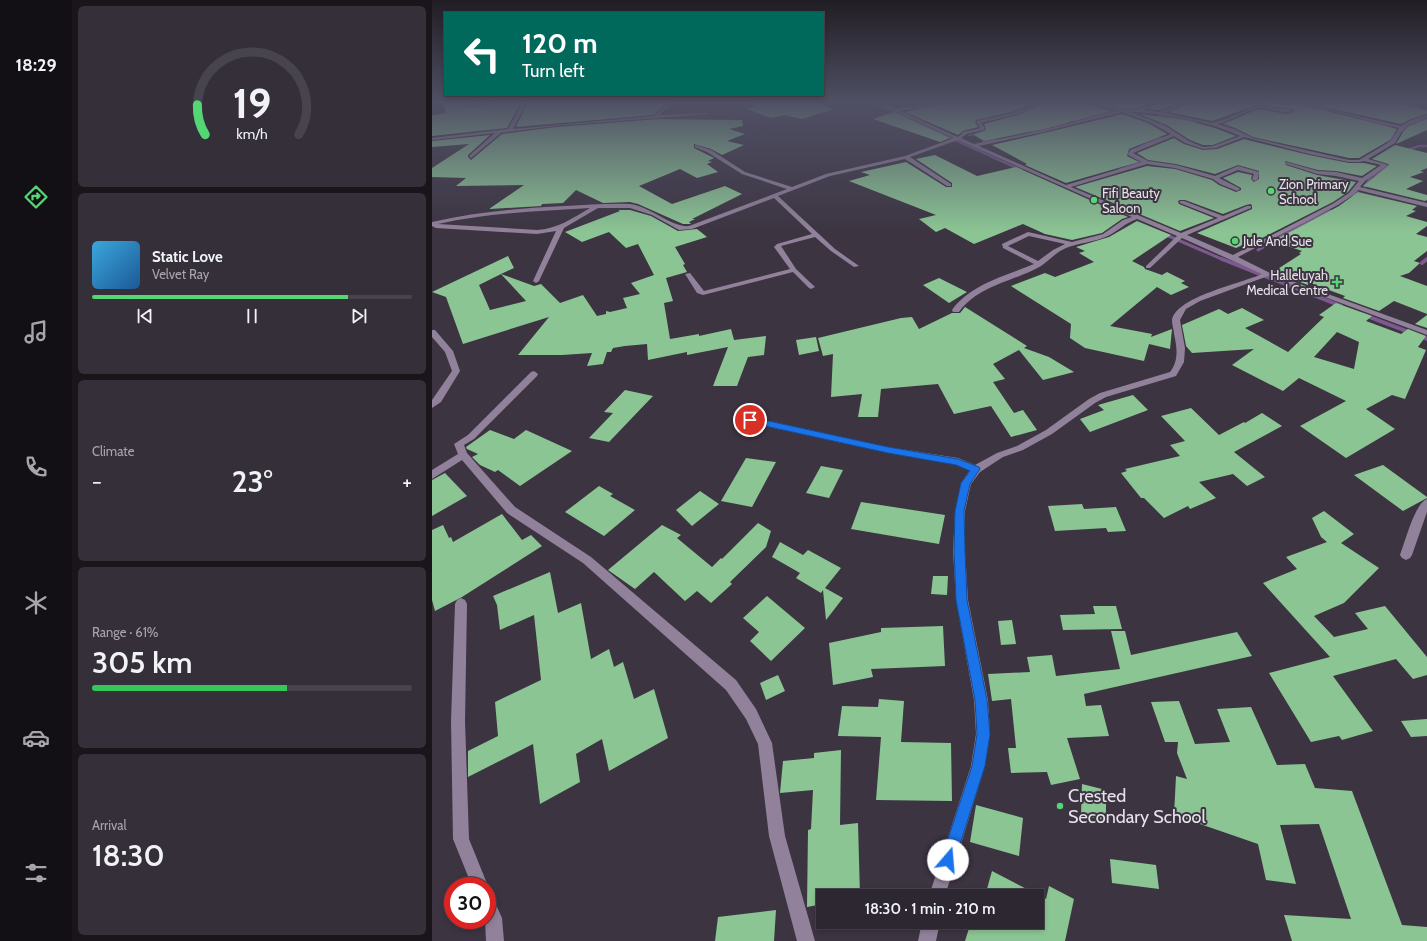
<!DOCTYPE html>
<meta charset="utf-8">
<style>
:root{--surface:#2d2731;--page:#352f39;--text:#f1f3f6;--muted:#a7a5ab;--line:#48444d;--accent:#53d673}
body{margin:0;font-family:Cabin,sans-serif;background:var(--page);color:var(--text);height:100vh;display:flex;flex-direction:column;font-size:15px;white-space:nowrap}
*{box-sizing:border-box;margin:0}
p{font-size:13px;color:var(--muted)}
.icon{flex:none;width:22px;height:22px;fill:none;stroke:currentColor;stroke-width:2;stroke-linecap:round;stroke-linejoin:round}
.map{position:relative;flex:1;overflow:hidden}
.side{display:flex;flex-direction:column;gap:6px;padding:6px;background:#19151b;width:360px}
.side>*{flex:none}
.top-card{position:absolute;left:12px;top:12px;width:380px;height:84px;border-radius:0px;box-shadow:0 2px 6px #0003,0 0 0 1px var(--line);background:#00695c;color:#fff;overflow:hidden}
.speed{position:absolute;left:12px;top:877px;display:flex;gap:8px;font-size:20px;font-weight:700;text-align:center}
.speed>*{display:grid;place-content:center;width:52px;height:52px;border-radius:50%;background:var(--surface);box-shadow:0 2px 6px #0003,0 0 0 1px var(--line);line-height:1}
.speed .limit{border:6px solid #d22;background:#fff;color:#111}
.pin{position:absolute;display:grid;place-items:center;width:34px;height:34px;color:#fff;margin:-17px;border:2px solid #fff;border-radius:50%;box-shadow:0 1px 4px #0007}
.me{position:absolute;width:44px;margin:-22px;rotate:18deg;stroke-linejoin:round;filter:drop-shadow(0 0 3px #0008)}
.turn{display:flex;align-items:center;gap:14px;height:84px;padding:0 12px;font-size:18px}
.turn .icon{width:52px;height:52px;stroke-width:2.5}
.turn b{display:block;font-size:28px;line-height:34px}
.big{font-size:30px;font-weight:600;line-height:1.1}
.side .card{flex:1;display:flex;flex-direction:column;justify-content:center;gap:6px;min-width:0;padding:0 14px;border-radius:6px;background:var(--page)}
.side .dial{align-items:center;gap:0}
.dial svg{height:104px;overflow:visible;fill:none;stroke:var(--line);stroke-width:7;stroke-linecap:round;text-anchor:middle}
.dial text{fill:var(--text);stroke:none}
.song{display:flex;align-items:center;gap:12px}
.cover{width:48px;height:48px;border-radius:6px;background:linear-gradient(135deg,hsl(200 70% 55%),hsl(210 70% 35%))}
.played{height:4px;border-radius:2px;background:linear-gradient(90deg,var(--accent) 80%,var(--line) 80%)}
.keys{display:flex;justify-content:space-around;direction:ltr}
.heat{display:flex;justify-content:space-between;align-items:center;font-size:22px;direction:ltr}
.charge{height:6px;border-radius:3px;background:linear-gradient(90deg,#34c759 61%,var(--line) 0)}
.trip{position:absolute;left:384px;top:889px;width:228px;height:40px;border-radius:0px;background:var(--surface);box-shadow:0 2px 6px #0003,0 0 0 1px var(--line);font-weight:600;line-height:40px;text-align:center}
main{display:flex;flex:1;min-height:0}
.menu{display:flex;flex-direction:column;width:72px;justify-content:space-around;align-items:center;background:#121014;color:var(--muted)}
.menu .icon{width:28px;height:28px}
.menu .active{color:var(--accent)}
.menu b{font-size:18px;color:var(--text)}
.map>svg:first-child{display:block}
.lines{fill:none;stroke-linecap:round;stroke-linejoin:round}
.stream-far2{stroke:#7d598f;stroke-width:2.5}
.stream-far1{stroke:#7d598f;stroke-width:3}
.stream{stroke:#7d598f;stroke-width:4}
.building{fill:#8cc594;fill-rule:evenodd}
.minor{fill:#92819a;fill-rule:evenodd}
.route{fill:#1a73e8;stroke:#114b97}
.poi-dot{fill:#53d673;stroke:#3c3441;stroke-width:1.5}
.labels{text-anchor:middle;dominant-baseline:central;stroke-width:4;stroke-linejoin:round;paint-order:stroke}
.far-poi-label{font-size:13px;fill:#e7e2ea;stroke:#3c3441;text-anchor:start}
.near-poi-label{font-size:18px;fill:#e7e2ea;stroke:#3c3441;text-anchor:start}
</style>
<main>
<nav class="menu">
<b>18:29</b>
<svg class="icon active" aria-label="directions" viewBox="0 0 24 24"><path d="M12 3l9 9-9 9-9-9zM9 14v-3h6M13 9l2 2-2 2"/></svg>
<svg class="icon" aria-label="music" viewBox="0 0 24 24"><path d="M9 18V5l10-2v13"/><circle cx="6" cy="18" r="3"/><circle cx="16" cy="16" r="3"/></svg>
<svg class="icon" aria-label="phone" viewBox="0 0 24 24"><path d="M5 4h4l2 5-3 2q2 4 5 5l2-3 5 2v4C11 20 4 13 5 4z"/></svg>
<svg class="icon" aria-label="climate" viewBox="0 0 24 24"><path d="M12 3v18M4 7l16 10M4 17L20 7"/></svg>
<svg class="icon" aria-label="car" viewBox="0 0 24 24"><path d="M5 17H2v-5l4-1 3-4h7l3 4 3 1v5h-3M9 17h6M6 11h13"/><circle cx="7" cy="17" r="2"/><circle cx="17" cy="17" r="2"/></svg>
<svg class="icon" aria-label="filters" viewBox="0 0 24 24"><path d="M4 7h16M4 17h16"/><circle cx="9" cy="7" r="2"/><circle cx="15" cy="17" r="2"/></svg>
</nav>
<section class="side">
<div class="card dial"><svg viewBox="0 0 100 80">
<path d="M14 69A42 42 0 1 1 86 69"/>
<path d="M14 69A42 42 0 0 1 8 46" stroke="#53d673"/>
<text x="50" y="56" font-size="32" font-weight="700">19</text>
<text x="50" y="72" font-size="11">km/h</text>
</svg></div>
<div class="card">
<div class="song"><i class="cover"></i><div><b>Static Love</b><p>Velvet Ray</p></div></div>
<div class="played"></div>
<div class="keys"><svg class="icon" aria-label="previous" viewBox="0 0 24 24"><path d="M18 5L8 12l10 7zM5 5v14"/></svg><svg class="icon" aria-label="pause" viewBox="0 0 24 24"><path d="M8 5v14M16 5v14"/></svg><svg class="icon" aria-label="next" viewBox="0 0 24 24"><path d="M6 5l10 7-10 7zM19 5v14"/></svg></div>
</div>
<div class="card"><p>Climate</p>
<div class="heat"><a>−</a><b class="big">23°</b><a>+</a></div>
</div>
<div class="card"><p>Range · 61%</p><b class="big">305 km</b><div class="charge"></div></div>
<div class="card"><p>Arrival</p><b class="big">18:30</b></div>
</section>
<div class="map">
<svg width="995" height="941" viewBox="0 0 995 941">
<rect width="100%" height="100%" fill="#3c3441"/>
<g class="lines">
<path class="stream-far2" d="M440 102 589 170
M658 102 690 109 712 110
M863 102 894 109 906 102
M988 102 995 103
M484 108 517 102
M886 112 897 109H894
M729 115 753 120
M929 119 958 126
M644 121 682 112
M757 121 762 122
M728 126 725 125 733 122 723 119 733 115
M622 127 634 124
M599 133 618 128
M551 142 563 140
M956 144 960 140 959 138 961 136 981 124 995 118
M710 146 728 138
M975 153 976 150 987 146H995
M687 170 710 162 694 152
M948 171 957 166"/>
<path class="stream-far1" d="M933 186 940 176 950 170
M922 195 925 192
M732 234 792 260
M826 250 878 220 898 211"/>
<path class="stream" d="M790 259 909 306
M990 263 995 259
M932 315 995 339"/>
</g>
<path class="building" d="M10 102H50L33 104 36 107 70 103 71 102H89L75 128 0 136V115L14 113Z
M96 102H111L110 103 233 102 232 106 221 115 84 127Z
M323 102H383L402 109 370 119 353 115 339 118 315 109 324 106Z
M532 102H603L583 111 544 120 543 122 546 127 531 131 526 135 473 112 516 103 521 104Z
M609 102H651L652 103 679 111 612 129 552 141 542 135 535 136 552 131 554 129 552 124 586 115 609 104Z
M658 102H719L706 108H690Z
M726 102H749L728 110 716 109Z
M758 102H863L864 103 965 129 958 140 927 158H917L821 137 803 128 791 124 824 110H833L854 114 863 111 862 109 825 105 780 121 737 112 758 103Z
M869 102H962L995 110V114L979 119 969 124Z
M462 112 518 138 508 142 441 119Z
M690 114 716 123 735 134 697 149 695 156 707 162 634 183 593 165 595 164 560 145 612 133Z
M707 114 754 120 783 128 804 136 781 145H771L758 140 733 124Z
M227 119 310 120 311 126 297 129 313 134 295 141 312 145 290 155 279 149 262 144V148L282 158 276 161 280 162 275 164 286 172 265 178 248 169 207 186 240 204 293 186 310 194 260 219H263L257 222 259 224H251L206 204 198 202 171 203 144 190 131 203 110 204 109 206 57 209 92 185 24 186 34 178 0 177V168L37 144 0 147V141L58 135 36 155V157L39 160 70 134 124 127Z
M995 119V130L964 144 971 132 977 126Z
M742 138 752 144 771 150 785 149 812 139 877 155 917 163H932L945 166 930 176 904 171 886 170 853 161 854 165 885 175 924 182 916 192 901 202 826 240 817 244 815 243 804 248 765 233 820 209V206L819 204 814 205 791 214 753 200H748L746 201 747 204 782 218 748 231 643 187 715 166 743 169 780 180 787 185 804 192 809 190V188L791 178 806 172 820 175 819 179 822 182 827 179V171L806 165 783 174 744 164 716 160 705 153Z
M963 145 995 153V168L988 171 992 172 978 177 991 181 974 189 995 195V200L993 201 931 186 957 165 956 164 940 159Z
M503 155 545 176 584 167 696 217 690 219 670 233 640 240 613 234 591 224 542 244 513 228 504 232 487 219 504 215 417 181 438 175 429 172 474 162 514 187H520V183L484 159Z
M926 192 985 206 980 210 984 211 974 216 995 222V226L984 234 995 237V251L982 261 988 263 977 273 968 276 995 286V314L962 301 947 311 911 298 913 296 878 283 876 285 841 272 869 254 867 253 870 251 841 241 907 206Z
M186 210H198L219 216 246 231 265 229 275 237 243 247 253 264 251 265 255 272 234 278 241 301 232 303 238 339 267 334V336L299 329 302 340 334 336 332 355 316 357 305 386H281L296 347 255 355V352L216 360 215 344 193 346 181 348 179 352H175L171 364 155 366 160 353 130 355H86L117 317 31 344 14 297 0 292 76 256 82 268 69 274 102 286 109 284 128 303 151 295 165 316 174 314V311L178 312 195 308 191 298 208 294 199 283 222 275 206 244 194 248 177 232 150 242 133 232 188 211ZM69 274 94 301 58 310 47 285Z
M705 221 739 235 700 261 712 267 713 269 730 275 735 272 753 281 749 283 757 287 739 295 725 287 678 326 720 334 719 337 740 329 738 349 717 344 712 361 653 348 638 338 639 324 579 286 613 273 623 277 662 262 647 253 653 251 644 247 677 237Z
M507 278 535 292 517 303 491 285Z
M904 303 940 316 934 321 969 334 976 329 994 336 986 347 994 350 973 399 960 395 934 409 963 429 914 458 868 426 914 401 867 378 851 391 800 365 822 349 760 353 754 346 750 325 787 309 796 314 810 308 832 320 813 328 856 352 892 317 887 315ZM905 332 927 342 922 369 882 357Z
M533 307 595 346 592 348 617 357 642 372 611 380 587 350 561 364 573 379 561 382 582 413 591 410 605 430 579 437 559 406 522 414 506 384 449 389 446 417H426L430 394 399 397 401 354 391 356 386 338 469 318 480 317 487 329 520 313H528Z
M995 315V328L983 324Z
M384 337 387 351 367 355 364 340Z
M193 390 221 396 177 442 157 438 181 413 172 412Z
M701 395 716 410 658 432 648 419 672 410 666 405Z
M759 408 787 435 812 422 813 423 830 413 850 426 802 452 833 477 815 486 801 474 767 482 784 498 758 509 756 506 732 518 712 498H709L689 473 695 471 693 469 748 456 738 445 753 441 729 416Z
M58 430 82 439 94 430 140 451 88 486 66 470 63 472 48 465 40 457 46 454 35 449 34 447Z
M314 458 344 462 320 507 289 501Z
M951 465 995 497V498L971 511 922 475Z
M389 466 411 470 397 498 374 493Z
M13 473 35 496 0 516V480Z
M167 486 181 494 178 496 203 510 172 536 133 512Z
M268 491 287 504 260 526 244 510Z
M429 502 513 515 507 544 419 529Z
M650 504 652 509 684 507 694 531 676 532 674 528 623 531 616 506Z
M892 511 922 534 909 543 947 568 912 603 882 616 902 637 936 629 923 613 953 606 995 657V675L981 679 964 659 901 676 941 731 910 740 907 736 879 742 837 673 898 657 831 583 865 569 854 557 895 542 889 537 880 518Z
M70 514 90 540 99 535 110 546 30 597 3 611 0 600V530L11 525 17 538 19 537 21 542Z
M326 523 339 531 334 547 298 582 300 584 279 603 265 591 253 601 222 572 203 589 176 570 230 525 249 535 245 538 280 567 289 558 290 559Z
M348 542 371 555 376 550 409 568 393 588 411 598 394 620 391 590 389 593 364 578 368 573 340 557Z
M118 572 126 613 149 603 159 659 177 649 182 667 191 662 202 699 222 689 236 738 177 771 170 739 144 754 148 782 108 804 101 744 36 777V751L66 736 63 702 109 680 102 615 68 630 65 605 61 596Z
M501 576H516L515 595 499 594Z
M335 596 373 628 339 661 318 641 327 632 311 618Z
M661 606H684L690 629 631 630 628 615 663 614Z
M580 620 584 644 569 645 566 621Z
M511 626 513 666 439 669 441 677 401 685 397 643 449 632V628Z
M679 631H693L699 655 805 632 820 656 652 694 654 706 669 705 677 736 635 738 648 779 619 785 615 772 579 773 576 748H584L579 699 560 701 556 674 598 672 595 657 620 655 624 676 688 669Z
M346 675 353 691 334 700 328 683Z
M447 699 472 701 469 742 519 743 520 801 444 800 449 737 406 736 410 706 446 707Z
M747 701 763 744 798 742 785 709 819 707 845 765 873 764 883 788 920 791 970 925 995 927V941H860L852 915 919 919 887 824 848 825 864 884 834 880 826 844 742 815 744 776 755 779 745 753 746 742H733L719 702Z
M995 719V736L979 737 969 721Z
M409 750 408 825 426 823 428 896H391V904L375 907 376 830 379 829 381 790 348 793 351 761 382 758V753Z
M650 784 674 790V821L649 815Z
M544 805 591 818 587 856 538 842Z
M678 859 724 865 727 889 680 883Z
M560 871 614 899 617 886 642 899 633 941H533L539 922H605V896H553Z
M344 910 342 941H283L286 917Z"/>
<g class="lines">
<path class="minor" d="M59 102H70L36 106 34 105Z
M91 102H95L81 129 222 116 239 102H243L227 115 275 113 277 114 124 126 69 133 39 158 37 156 63 133 0 140V138L76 129Z
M443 102H447L464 109 515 102 513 103 468 111 526 137 531 132 548 128 544 121C566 116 586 114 605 102L608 103 586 114 549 123 553 128 552 130 535 134 529 138 542 144 612 130 685 111 652 102 690 110H706L721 102H725L711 110 728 112 752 102H757L732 113 780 123 791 120 826 106 862 110C851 116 840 107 829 108 814 109 800 121 785 124L802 129 821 138 917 160H927L959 141 967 128 864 102 969 126 979 120 995 115V117L976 125 970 131 963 143 936 159 956 165 933 181 928 187 995 203V207L926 190 921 195 906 205 806 257 838 273 995 330V335L836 276 768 301 754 309 748 320 753 348 752 362 744 376 674 397 663 403 620 434 591 450 571 457 548 472 539 484 533 511V551L536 600 556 700 558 734 553 766 513 896H497L539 766 544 734 542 700 524 600 521 551 523 511 529 483 538 470 525 465 456 453 318 423 313 420 318 417 456 447 526 458 543 465 565 453 585 446 614 430 657 399 668 393 738 372C747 361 745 347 742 334 742 330 740 325 740 321 742 297 811 283 830 274L750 238 718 268H714V266L745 236 705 219C693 223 686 231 676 236 663 242 647 243 634 248 624 252 618 260 609 266 581 282 547 285 527 312H521L520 310C539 284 574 276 602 264L571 248 570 244 596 232 640 242 671 234 691 220 700 217 526 140 478 157 519 184V186H515L473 159 398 176 346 196 403 249 427 266 422 267 399 251 383 237 349 246 364 269 383 287 379 289 377 288 361 272 271 295 265 293 253 274 258 273 272 291 358 269 342 247 345 244 380 234 342 198 260 229 247 230 220 215 198 208H166L132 228 107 281 104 283 101 281 124 231 105 234 4 228 0 226V222C44 212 88 208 133 206 155 205 177 203 198 204 217 206 241 228 257 226L355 189 310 174 275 152 263 147V145L279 150 313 172 360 187 394 174 473 156 522 138ZM690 112 717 122 739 134 698 150 696 155 711 162 634 185 547 146 612 132ZM698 112C730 112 779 122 808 136L781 146 771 147 757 141 732 125ZM742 136 753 143 771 149 784 148 812 137 877 154 917 162H928L932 161 949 165 930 178 904 172 886 171 854 162V164L885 174 904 176 927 181 917 193 902 203 801 255 755 235 819 208V206H815L791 216 752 201H748V203L786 218 749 233 639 187 715 164 743 168 781 179 788 184 805 191 808 189 807 188 787 178 806 170 822 174 820 179 823 181 826 179 827 172 806 166 783 176 744 165 716 161 701 153ZM158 208C141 218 125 229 105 230L6 224C56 213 107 211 158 208ZM597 236 633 244 621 250 606 261 576 246Z
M992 102H995V103H993Z
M0 330H3L21 351 28 371 9 402 0 408V400L20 371 13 352 0 337Z
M102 371 106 374 105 376 42 439 32 445 35 453 83 507 159 557 304 680 324 709 340 743 353 836 383 941H365L337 836 326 744 314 719 294 690 151 563 75 513 30 460 0 479V470L26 454 22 444 36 435 99 372Z
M995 499V512L980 555 978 558 974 560 970 558 968 555C973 542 983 503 995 499Z
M29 598 33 600 35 604 33 721 37 839 56 886 55 889V886H40L21 839 19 721 23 604 25 600Z
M55 895 61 898 70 918 72 941H54L53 920H55Z
M490 922H508L504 941H486Z"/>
</g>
<linearGradient id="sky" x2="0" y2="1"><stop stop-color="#211d24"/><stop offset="0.44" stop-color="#505065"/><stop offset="1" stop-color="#505065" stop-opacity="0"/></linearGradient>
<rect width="995" height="233" fill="url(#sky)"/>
<path class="route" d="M318 417 456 447 526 459 547 467 548 469 538 484 532 511 533 551 535 600 555 700 558 734 553 766 521 866 516 868 511 866 509 860 540 766 545 734 543 700 524 600 522 551 523 511 529 483 538 471 524 465 456 453 315 422 313 420Z"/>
<g class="poi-dot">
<circle cx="839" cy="191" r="4"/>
<circle cx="662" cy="200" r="4"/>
<circle cx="803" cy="241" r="4"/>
<path d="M903 276h4v4h4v4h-4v4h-4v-4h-4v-4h4z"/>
<circle cx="628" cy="806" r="4"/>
</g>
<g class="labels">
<g class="far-poi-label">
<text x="847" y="184">Zion Primary<tspan x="847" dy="15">School</tspan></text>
<text x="670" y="193">Fifi Beauty<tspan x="670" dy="15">Saloon</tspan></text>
<text x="811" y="241">Jule And Sue</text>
<text x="896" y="275" text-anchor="end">Halleluyah<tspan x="896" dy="15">Medical Centre</tspan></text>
</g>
<g class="near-poi-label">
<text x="636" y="796">Crested<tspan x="636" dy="21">Secondary School</tspan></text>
</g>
</g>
</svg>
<div class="speed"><div class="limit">30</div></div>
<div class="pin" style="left:318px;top:420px;background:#d93025"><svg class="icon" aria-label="arrive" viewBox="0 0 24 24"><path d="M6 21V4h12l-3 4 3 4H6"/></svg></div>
<svg class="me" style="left:516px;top:860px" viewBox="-20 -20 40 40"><circle r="19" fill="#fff"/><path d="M0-13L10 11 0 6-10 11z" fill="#1a73e8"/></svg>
<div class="trip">18:30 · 1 min · 210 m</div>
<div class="top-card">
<div class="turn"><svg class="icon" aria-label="left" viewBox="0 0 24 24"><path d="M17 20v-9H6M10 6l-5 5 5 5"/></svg><div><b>120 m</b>Turn left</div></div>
</div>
</div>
</main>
